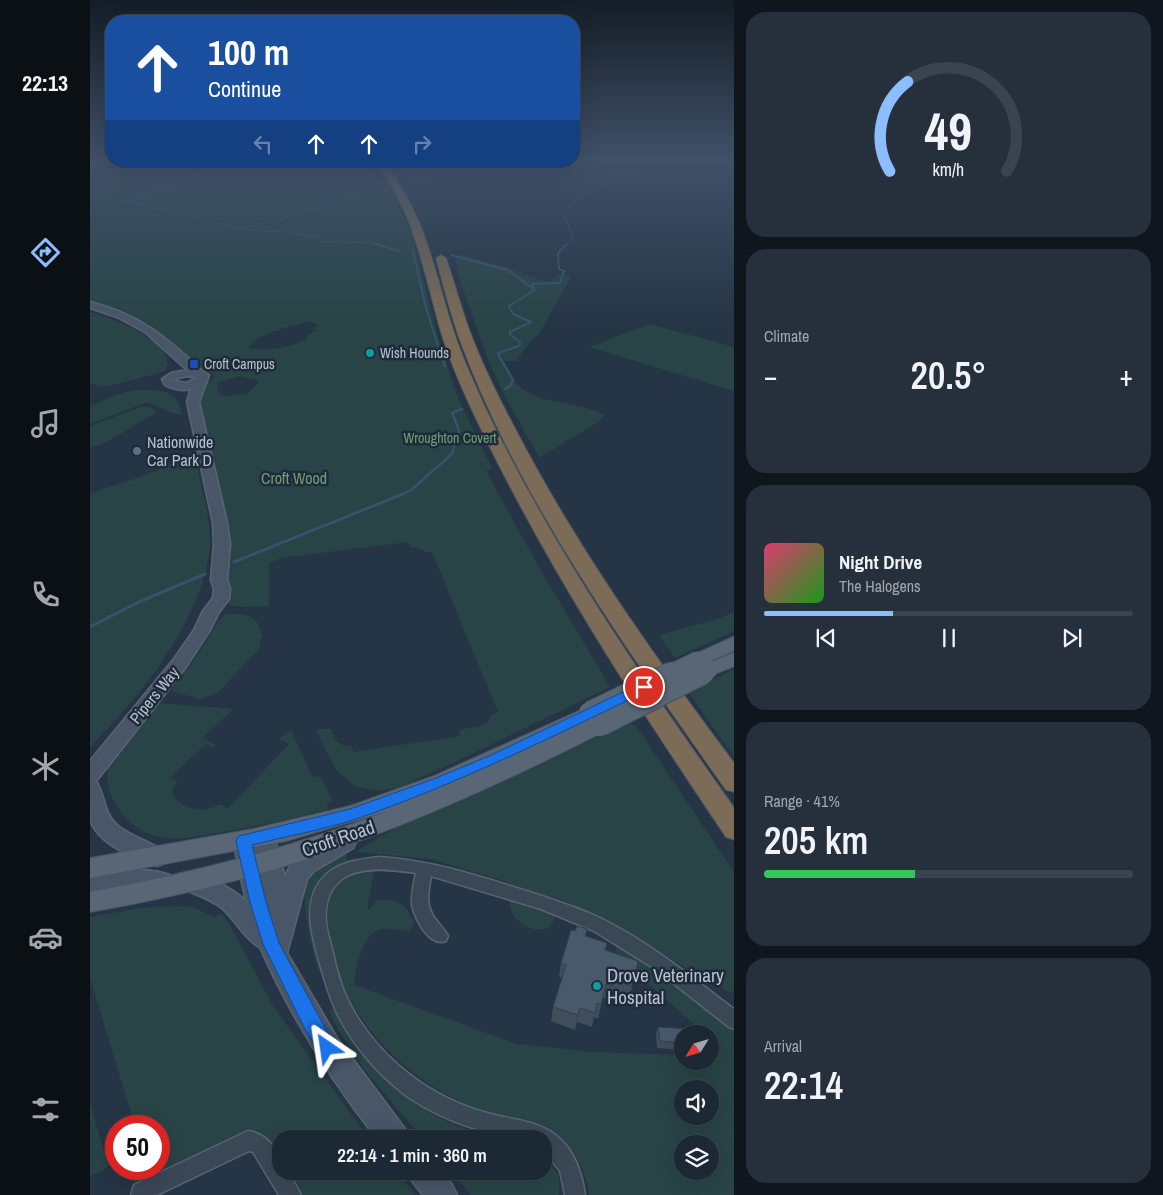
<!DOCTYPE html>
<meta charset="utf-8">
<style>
:root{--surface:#1c2834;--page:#25303c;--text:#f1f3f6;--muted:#a0a6ac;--line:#3a444f;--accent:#8cbeff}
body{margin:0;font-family:"Archivo Narrow",sans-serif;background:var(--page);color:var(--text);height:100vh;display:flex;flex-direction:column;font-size:19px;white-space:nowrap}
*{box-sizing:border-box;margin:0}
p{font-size:16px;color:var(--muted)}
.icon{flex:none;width:28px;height:28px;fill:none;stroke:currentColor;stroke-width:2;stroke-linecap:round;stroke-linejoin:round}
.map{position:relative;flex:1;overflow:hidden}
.side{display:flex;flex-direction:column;gap:12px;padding:12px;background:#0f161d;width:429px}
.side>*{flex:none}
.hud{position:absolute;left:15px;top:15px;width:475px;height:152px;border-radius:20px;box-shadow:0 5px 20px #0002,0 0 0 1px var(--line);background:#1a4fa0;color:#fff;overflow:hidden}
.needle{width:32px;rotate:233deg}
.fabs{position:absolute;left:584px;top:1025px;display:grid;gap:10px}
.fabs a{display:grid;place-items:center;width:45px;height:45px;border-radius:50%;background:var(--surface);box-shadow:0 5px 20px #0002,0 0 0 1px var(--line);font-size:25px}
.speed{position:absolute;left:15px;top:1115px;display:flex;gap:10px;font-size:25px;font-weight:700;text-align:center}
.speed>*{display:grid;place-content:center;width:65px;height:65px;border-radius:50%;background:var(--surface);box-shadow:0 5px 20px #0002,0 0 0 1px var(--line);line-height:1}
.speed .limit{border:8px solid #d22;background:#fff;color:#111}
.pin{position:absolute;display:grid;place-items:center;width:42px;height:42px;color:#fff;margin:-21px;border:2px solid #fff;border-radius:50%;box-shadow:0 1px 5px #0007}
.me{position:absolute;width:55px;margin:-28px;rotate:328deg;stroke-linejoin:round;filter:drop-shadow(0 0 4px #0008)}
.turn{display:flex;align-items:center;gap:18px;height:105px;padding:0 20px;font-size:22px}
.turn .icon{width:65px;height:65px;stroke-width:2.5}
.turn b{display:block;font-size:35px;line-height:42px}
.lanes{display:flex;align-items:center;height:48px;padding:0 20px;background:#0003;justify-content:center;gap:25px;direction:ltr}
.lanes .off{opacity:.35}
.big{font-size:38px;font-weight:600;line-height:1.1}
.side .tile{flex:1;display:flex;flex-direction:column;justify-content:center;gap:8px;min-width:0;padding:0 18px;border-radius:20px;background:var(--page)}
.side .dial{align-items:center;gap:0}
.dial svg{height:130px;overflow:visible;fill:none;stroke:var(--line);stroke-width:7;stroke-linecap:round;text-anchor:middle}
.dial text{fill:var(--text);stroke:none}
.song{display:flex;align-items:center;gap:15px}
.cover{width:60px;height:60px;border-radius:8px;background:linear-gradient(135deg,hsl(340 70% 55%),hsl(120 70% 35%))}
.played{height:5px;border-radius:2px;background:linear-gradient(90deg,var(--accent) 35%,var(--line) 35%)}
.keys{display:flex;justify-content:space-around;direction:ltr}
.heat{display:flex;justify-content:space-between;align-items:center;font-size:28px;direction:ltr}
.charge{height:8px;border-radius:4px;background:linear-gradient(90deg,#34c759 41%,var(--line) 0)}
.trip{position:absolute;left:182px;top:1130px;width:280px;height:50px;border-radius:20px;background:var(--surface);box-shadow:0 5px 20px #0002,0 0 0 1px var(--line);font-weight:600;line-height:50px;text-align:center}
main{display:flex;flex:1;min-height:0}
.dock{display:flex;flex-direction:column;width:90px;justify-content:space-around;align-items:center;background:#0b1015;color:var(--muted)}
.dock .icon{width:35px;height:35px}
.dock .selected{color:var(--accent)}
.dock b{font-size:22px;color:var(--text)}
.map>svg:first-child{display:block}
.green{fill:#284446;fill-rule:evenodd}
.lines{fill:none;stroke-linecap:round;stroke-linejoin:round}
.stream-far3{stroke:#38516d;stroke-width:1}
.stream-far2{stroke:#38516d;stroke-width:2}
.stream-far1{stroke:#38516d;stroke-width:2.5}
.stream{stroke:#38516d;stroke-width:3}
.street-casing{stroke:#596472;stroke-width:3}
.secondary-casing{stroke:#596472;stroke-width:3}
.primary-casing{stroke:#475261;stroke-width:2}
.highway-casing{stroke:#45515f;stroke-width:2}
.street{fill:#3a4755;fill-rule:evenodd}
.secondary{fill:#485668;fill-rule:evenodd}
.primary{fill:#586675;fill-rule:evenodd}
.highway{fill:#7b6b57;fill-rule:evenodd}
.primary-bridge-far1-casing{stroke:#475261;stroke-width:19;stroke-linecap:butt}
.primary-bridge-casing{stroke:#475261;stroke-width:24;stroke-linecap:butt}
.primary-bridge-far1{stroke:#586675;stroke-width:17}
.primary-bridge{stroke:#586675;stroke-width:22}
.wall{fill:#3f4d5d}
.shaded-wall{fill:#333e4c}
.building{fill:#49596c;stroke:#333e4c}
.route{fill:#1a73e8;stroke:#114b97}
.culture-dot{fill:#0f9aa8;stroke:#1f2b3a;stroke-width:2}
.transit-dot{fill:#1a4fb4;stroke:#1f2b3a;stroke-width:2}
.service-dot{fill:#5c6f8a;stroke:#1f2b3a;stroke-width:2}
.labels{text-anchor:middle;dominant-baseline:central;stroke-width:5;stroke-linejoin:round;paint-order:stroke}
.far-poi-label{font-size:14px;fill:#b8c2ce;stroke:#1f2b3a;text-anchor:start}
.far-park-label{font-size:14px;fill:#6da076;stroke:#1f2b3a}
.poi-label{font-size:16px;fill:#b8c2ce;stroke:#1f2b3a;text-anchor:start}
.park-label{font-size:16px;fill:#6da076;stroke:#1f2b3a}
.street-label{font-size:16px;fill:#b8c2ce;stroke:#1f2b3a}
.near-street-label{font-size:19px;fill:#b8c2ce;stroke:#1f2b3a}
.near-poi-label{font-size:19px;fill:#b8c2ce;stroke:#1f2b3a;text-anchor:start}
</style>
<main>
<nav class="dock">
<b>22:13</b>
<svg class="icon selected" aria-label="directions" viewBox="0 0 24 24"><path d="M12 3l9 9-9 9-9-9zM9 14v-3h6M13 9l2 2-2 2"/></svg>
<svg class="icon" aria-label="music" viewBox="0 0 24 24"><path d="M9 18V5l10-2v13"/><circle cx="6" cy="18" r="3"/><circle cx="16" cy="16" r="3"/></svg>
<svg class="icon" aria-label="phone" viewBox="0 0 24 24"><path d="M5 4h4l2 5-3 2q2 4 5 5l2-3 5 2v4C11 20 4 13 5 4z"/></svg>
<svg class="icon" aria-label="climate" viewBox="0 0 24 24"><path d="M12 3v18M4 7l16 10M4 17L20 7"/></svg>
<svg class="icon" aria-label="car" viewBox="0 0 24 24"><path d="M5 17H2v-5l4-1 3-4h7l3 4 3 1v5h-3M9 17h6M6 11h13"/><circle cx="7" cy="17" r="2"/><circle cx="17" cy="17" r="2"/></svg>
<svg class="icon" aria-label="filters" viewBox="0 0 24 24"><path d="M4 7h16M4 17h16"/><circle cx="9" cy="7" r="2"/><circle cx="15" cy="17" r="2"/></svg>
</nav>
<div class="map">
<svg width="645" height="1195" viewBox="0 0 645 1195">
<rect width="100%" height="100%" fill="#253545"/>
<path class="green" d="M0 159H21V161H278L290 181 275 184V193L279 192 277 186 278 185 297 182 322 235 350 344 368 398 402 468 396 471 450 569 520 687 365 762 310 787 288 791 265 786 246 770 226 731 229 729H241C245 741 248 746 261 746L263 752 371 736 369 730 394 725 400 720V716L408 712 342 552C334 553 329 547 321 547L318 542 191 558 179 563V607L141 606 138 604 136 594 140 533 130 486 111 422 109 396 114 382 124 379 122 373C98 367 98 355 81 341 57 321 29 313 0 303ZM221 321 229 326 223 328 227 331 218 334 217 339C198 348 180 352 159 348 163 334 207 325 221 321ZM150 376 167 380 168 383 157 394 133 396 129 393 127 386 129 382Z
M505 159H568L538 176Z
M316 164 331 168 345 169 340 173 339 177 322 180Z
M367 254 415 267 451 280 460 281 470 274 481 277 450 332 434 349 427 361H413C434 412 474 395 515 415L505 424 451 457 448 456 416 398 396 355 371 283 366 261Z
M0 312C19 317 89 341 76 370L65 374 18 386 11 387 0 383Z
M560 324 644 347V391L499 347Z
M44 390C68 390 86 387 93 414 78 416 69 403 55 403L0 424V406L26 395Z
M51 407H60L67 412 17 442 0 448V426Z
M88 457 105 458 107 466C112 489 119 514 120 537 121 554 116 570 111 586 89 650 45 699 0 748V494C29 482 63 477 88 457Z
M644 612V631L585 658 569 635 628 619Z
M136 614H152L159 616 167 622 172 635 168 651 127 693 110 699 81 691 107 656 129 620Z
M644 669V757L598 692Z
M68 703 143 709 113 738 126 745 123 748 116 744 80 778 88 782 83 787 82 793C90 809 116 815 129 804L138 808 199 744 189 739 201 730 222 776 231 777 243 802 237 804 238 809C201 819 164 827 126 833 110 836 92 840 76 838 57 836 39 825 29 809 18 794 15 780 19 763Z
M539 723 546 726 644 872V994L607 975 517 919 461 896C460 904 467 915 463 922 454 939 427 925 422 912 417 902 420 892 418 882L340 859 266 852 315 822Z
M255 853 258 860C205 885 221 928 231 974L228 970C223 952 207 891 219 876 227 866 243 859 255 853Z
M281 867 284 871 277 911 287 900C310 900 315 902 324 923L319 931C311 931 299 928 291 929 272 934 265 969 264 985L427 1044 503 1052 592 1055V1061H620V1034H610L604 1024 552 978 526 951 527 945 644 1018V1195H499C499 1176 480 1141 463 1131 439 1117 411 1117 386 1108 333 1088 286 1048 259 998 253 987 250 974 246 962 242 949 236 936 235 922 234 912 236 901 237 892L254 876ZM592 1089H620V1116H592ZM592 1144H620V1171H592Z
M83 906 103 907 124 917 132 914 140 925 183 1006 279 1139H191V1162L179 1141 169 1135 123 1150 61 1177 59 1169H69V1126H45L0 978V917L50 908Z
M241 1008 246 1011C281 1055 309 1102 363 1124 379 1131 397 1134 414 1139H333L274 1069 251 1034 239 1011Z
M0 1103 18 1166 12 1171 0 1176Z
M454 1158 469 1175V1195H381L361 1171H454Z
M197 1171H306L326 1195H211Z"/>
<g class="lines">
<path class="stream-far3" d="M137 161 41 202 153 229
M0 174 9 175 0 187
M0 196 41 202
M151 228 189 219 271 193
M156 230 196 232
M200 233 226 237 235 242H250
M253 242 283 243 291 245
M476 245 483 238 474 215C485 192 512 187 533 176L526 169 508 161 509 159"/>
<path class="stream-far2" d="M286 244 309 251
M323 251 336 308 351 355
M361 255 418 270 445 290 419 306 423 314 441 322 420 332V335L430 342 429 346 408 353 409 355
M444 288 442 284 470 283 474 271 469 269 468 253 477 244"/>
<path class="stream-far1" d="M351 354 355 366
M408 354 423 380 421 385 415 389
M311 495 321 490 362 454 369 430 362 413 372 409"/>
<path class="stream" d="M144 562 313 494
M0 627 51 601 115 574"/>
<g class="street-casing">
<path id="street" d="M289 857C338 860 383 874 430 889 464 900 498 910 529 928 570 951 607 981 645 1010V1029L639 1027 565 969 504 931 451 909 341 876C338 892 335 906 346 920 350 925 355 930 358 936L356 941C339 947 325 919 322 905 321 894 324 883 326 873 304 870 272 865 252 879 231 895 234 923 241 945 245 962 249 981 256 996 281 1050 331 1092 387 1110 412 1119 440 1118 463 1133 483 1147 492 1172 495 1195H475L470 1171 454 1151V1139C406 1139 358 1124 318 1097 295 1080 274 1058 259 1034 244 1012 237 989 230 964 221 933 209 893 242 870 255 861 273 859 289 857Z
M158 1131C178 1134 191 1152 191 1171H198L211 1195H189L163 1152 159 1151 67 1195H41L44 1185Z"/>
</g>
<g class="secondary-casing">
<path id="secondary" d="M0 302C48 314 77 337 112 371L119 375 109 402 137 523 140 544 137 580 140 589 139 599 129 612 120 630 96 667 7 780 4 781 7 783C15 797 14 813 26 824 39 837 72 845 78 857L75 863 67 866C45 858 11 846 1 822 0 813 0 774 0 761L84 659 104 630 113 611 123 598 124 589 121 580 124 544 123 523 97 402 101 389C92 391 84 390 75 385L72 379 81 373 97 370 55 332 27 317 0 308ZM97 376 107 378 96 383 84 381 88 378Z
M173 828 181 831 184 837 195 877 199 868 208 859 247 836 255 833 263 836 266 842 263 848 224 871 217 879 197 953 247 1038 315 1129 319 1139H287C241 1080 200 1016 170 947 158 943 144 918 132 908 118 897 103 894 89 887L87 891 79 893 45 887 0 893V875C29 871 60 865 87 878L89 874C109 868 141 888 156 901L143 841 146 835 154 832 162 837 165 831ZM174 881 184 917V918Z
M318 1171H351L362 1185 367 1195H333L322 1181Z"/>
</g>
<g class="primary-casing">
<path id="primary" d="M645 636V650L615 664 608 666 601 664 599 660 601 656Z
M645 652V666L619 676 612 674 609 670 612 666Z
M500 706 507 708 510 713 504 720 510 718 517 720 520 725 517 730C419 780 319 826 214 860 144 883 72 899 0 912V892C102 873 201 848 298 811L196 841 0 878V858L163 829 260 806 344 776Z"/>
</g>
<g class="highway-casing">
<path id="highway" d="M286 161H294C307 180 319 199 328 220 344 257 352 297 365 335 373 359 384 382 394 405 462 548 553 679 645 809V840L636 837C543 699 452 560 381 408 369 382 358 356 350 329 340 293 332 257 319 222 310 200 299 181 286 161Z
M351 255 356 258C365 284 372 311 382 337 395 371 412 404 429 436 490 552 566 659 645 764V792L636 790C538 651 428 498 369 338 360 312 353 285 346 258Z"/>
</g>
<use href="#street" class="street"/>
<use href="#secondary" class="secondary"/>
<use href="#primary" class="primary"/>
<use href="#highway" class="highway"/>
<g class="primary-bridge-far1-casing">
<path id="primary-bridge-far1" d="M579 674 608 660
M611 674 619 670"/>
</g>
<g class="primary-bridge-casing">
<path id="primary-bridge" d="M500 713 582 673
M510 725 613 673"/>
</g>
<use href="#primary-bridge-far1" class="primary-bridge-far1"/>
<use href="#primary-bridge" class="primary-bridge"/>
</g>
<path class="wall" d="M497 929 496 936 517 943 516 951 548 961 539 1000 520 994 519 1000 513 998 508 1019 504 1017 502 1027 487 1022 485 1030 461 1021 463 1007 472 978 469 977 471 963 485 931Z
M568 1027 592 1034V1050L567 1048 566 1034Z"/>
<path class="shaded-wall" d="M516 984 513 998 508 1019 511 1004Z
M490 1008 487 1022 485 1030 488 1015Z"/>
<path class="building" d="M487 926 497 929 495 936 517 943 515 950 548 961 542 986 523 979 522 986 516 984 511 1004 507 1003 505 1013 490 1008 488 1015 463 1007 476 965 471 963 481 930 485 931Z
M568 1027 601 1029V1034H592V1043L570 1041Z"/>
<linearGradient id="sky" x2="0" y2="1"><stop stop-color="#141d26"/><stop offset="0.49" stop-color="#405168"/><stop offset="1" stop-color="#405168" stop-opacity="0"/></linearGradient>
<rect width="645" height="326" fill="url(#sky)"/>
<path class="route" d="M554 682 560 687 559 690C462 737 367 784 266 819 233 830 197 836 162 845L176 902 189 943 246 1048 244 1054 237 1057 231 1054 215 1029 173 944 160 902 146 841 149 836 260 809 346 778 399 756Z"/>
<g class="culture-dot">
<circle cx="280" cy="353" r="5"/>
<circle cx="507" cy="986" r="5"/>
</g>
<rect class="transit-dot" x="99" y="359" width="10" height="10" rx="2.5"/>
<circle class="service-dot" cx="47" cy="451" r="5"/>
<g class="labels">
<g class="far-poi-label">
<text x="290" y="353">Wish Hounds</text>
<text x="114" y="364">Croft Campus</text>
</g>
<g class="far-park-label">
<text x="360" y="438">Wroughton Covert</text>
</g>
<g class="poi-label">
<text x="57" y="442">Nationwide<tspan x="57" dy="18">Car Park D</tspan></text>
</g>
<g class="park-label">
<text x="204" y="478">Croft Wood</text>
</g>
<g class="street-label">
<text transform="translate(64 695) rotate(-51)">Pipers Way</text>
</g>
<g class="near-street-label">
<text transform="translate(248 838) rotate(-19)">Croft Road</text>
</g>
<g class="near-poi-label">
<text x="517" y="975">Drove Veterinary<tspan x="517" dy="22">Hospital</tspan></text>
</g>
</g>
</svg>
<div class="fabs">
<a><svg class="needle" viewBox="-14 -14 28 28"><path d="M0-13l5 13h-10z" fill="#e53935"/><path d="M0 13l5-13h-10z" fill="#a0a6ac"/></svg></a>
<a><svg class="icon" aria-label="sound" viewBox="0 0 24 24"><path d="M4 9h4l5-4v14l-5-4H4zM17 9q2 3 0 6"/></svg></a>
<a><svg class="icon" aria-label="layers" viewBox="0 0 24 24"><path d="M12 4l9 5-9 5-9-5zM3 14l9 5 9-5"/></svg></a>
</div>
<div class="speed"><div class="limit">50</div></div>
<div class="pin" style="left:554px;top:687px;background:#d93025"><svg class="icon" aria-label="arrive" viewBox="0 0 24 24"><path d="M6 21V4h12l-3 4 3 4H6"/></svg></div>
<svg class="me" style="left:237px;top:1048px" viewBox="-20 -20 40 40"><path d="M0-17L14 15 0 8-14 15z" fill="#1a73e8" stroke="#fff" stroke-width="4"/></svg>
<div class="trip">22:14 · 1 min · 360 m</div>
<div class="hud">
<div class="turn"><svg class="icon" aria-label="ahead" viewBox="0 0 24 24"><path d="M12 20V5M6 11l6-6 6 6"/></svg><div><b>100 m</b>Continue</div></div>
<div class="lanes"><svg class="icon off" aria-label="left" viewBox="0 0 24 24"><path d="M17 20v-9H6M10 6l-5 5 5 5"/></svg><svg class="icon" aria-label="ahead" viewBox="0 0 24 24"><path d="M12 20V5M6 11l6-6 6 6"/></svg><svg class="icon" aria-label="ahead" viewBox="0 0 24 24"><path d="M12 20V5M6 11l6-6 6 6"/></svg><svg class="icon off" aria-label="right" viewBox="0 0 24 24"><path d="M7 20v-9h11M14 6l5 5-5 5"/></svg></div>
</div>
</div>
<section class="side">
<div class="tile dial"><svg viewBox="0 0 100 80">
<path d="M14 69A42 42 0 1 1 86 69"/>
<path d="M14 69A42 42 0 0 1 25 14" stroke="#8cbeff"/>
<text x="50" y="56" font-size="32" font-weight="700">49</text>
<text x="50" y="72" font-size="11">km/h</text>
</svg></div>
<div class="tile"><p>Climate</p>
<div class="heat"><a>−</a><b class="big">20.5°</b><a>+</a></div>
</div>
<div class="tile">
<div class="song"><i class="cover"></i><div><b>Night Drive</b><p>The Halogens</p></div></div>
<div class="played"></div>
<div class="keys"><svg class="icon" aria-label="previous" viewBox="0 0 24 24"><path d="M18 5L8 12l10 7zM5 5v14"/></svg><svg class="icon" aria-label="pause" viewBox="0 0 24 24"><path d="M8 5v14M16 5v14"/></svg><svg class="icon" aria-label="next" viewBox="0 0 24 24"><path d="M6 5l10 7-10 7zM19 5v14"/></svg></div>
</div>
<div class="tile"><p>Range · 41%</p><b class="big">205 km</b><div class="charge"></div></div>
<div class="tile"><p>Arrival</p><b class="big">22:14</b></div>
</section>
</main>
